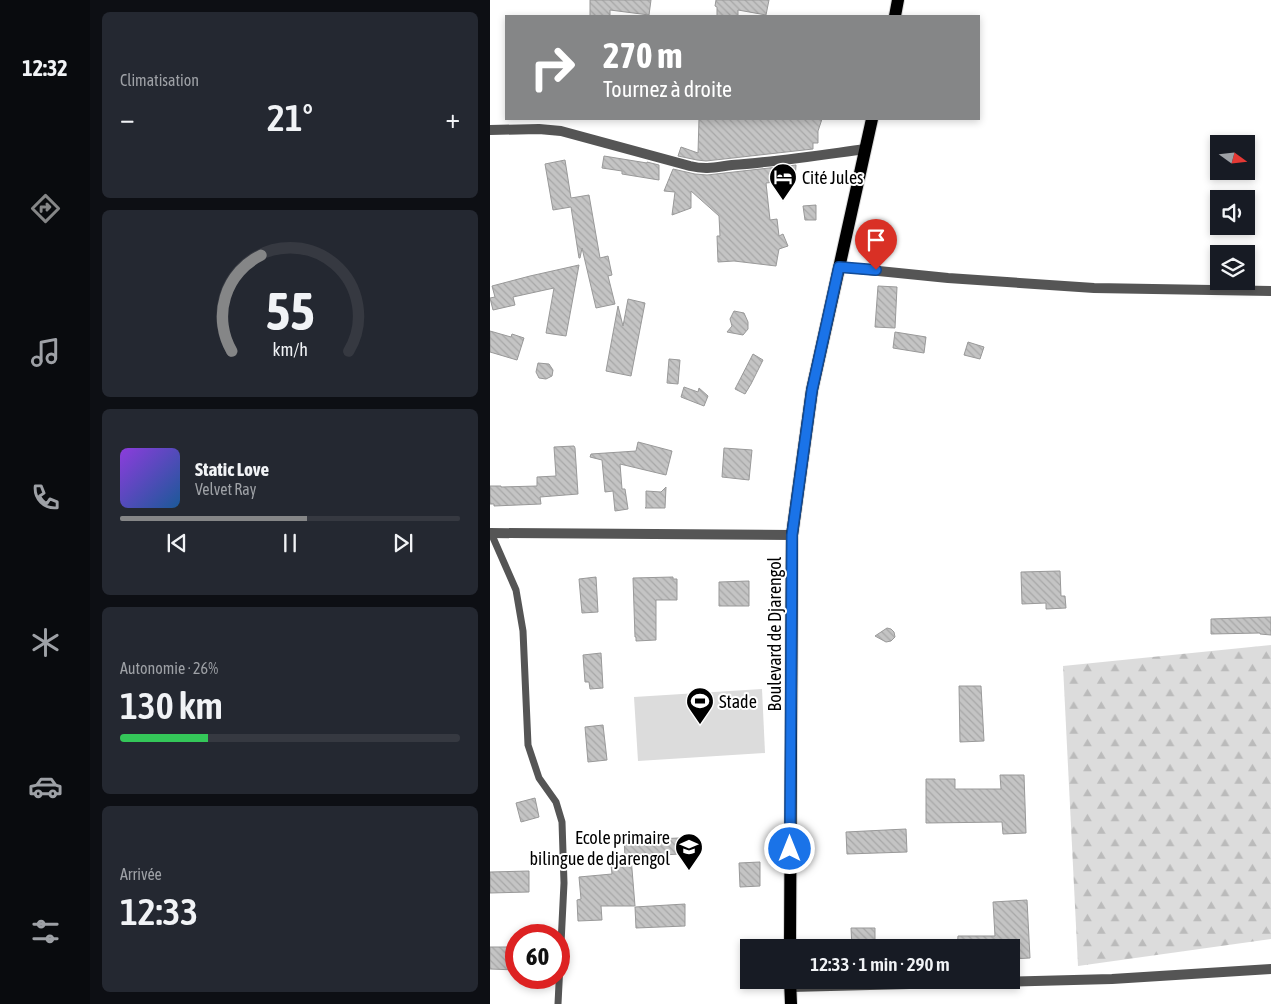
<!DOCTYPE html>
<html lang="fr">
<meta charset="utf-8">
<style>
:root{--surface:#171b24;--page:#242831;--text:#f1f3f6;--muted:#9ea1a6;--line:#363941;--accent:#858687}
body{margin:0;font-family:"Asap Condensed",sans-serif;background:var(--page);color:var(--text);height:100vh;display:flex;flex-direction:column;font-size:19px;white-space:nowrap}
*{box-sizing:border-box;margin:0}
p{font-size:16px;color:var(--muted)}
.icon{flex:none;width:28px;height:28px;fill:none;stroke:currentColor;stroke-width:2;stroke-linecap:round;stroke-linejoin:round}
.map{position:relative;flex:1;overflow:hidden}
.sheet{display:flex;flex-direction:column;gap:12px;padding:12px;background:#0d0f14;width:400px}
.sheet>*{flex:none}
.hud{position:absolute;left:15px;top:15px;width:475px;height:105px;border-radius:0px;box-shadow:0 2px 8px #0003;background:#858687;color:#fff;overflow:hidden}
.needle{width:32px;rotate:105deg}
.buttons{position:absolute;left:720px;top:135px;display:grid;gap:10px}
.buttons a{display:grid;place-items:center;width:45px;height:45px;border-radius:0px;background:var(--surface);box-shadow:0 2px 8px #0003;font-size:25px}
.speed{position:absolute;left:15px;top:924px;display:flex;gap:10px;font-size:25px;font-weight:700;text-align:center}
.speed>*{display:grid;place-content:center;width:65px;height:65px;border-radius:50%;background:var(--surface);box-shadow:0 2px 8px #0003;line-height:1}
.speed .limit{border:8px solid #d22;background:#fff;color:#111}
.pin{position:absolute;display:grid;place-items:center;width:42px;height:42px;color:#fff;margin:-51px -21px;border-radius:50% 50% 50% 0;rotate:-45deg;box-shadow:0 0 5px #0007}
.pin .icon{rotate:45deg}
.me{position:absolute;width:55px;margin:-28px;rotate:0deg;stroke-linejoin:round;filter:drop-shadow(0 0 4px #0008)}
.turn{display:flex;align-items:center;gap:18px;height:105px;padding:0 15px;font-size:22px}
.turn .icon{width:65px;height:65px;stroke-width:2.5}
.turn b{display:block;font-size:35px;line-height:42px}
.big{font-size:38px;font-weight:600;line-height:1.1}
.sheet .widget{flex:1;display:flex;flex-direction:column;justify-content:center;gap:8px;min-width:0;padding:0 18px;border-radius:8px;background:var(--page)}
.sheet .dial{align-items:center;gap:0}
.dial svg{height:130px;overflow:visible;fill:none;stroke:var(--line);stroke-width:7;stroke-linecap:round;text-anchor:middle}
.dial text{fill:var(--text);stroke:none}
.song{display:flex;align-items:center;gap:15px}
.cover{width:60px;height:60px;border-radius:8px;background:linear-gradient(135deg,hsl(270 70% 55%),hsl(210 70% 35%))}
.played{height:5px;border-radius:2px;background:linear-gradient(90deg,var(--accent) 55%,var(--line) 55%)}
.keys{display:flex;justify-content:space-around;direction:ltr}
.heat{display:flex;justify-content:space-between;align-items:center;font-size:28px;direction:ltr}
.charge{height:8px;border-radius:4px;background:linear-gradient(90deg,#34c759 26%,var(--line) 0)}
.trip{position:absolute;left:250px;top:939px;width:280px;height:50px;border-radius:0px;background:var(--surface);box-shadow:0 2px 8px #0003;font-weight:600;line-height:50px;text-align:center}
main{display:flex;flex:1;min-height:0}
.tab-bar{display:flex;flex-direction:column;width:90px;justify-content:space-around;align-items:center;background:#090b0e;color:var(--muted)}
.tab-bar .icon{width:35px;height:35px}
.tab-bar .current{color:var(--accent)}
.tab-bar b{font-size:22px;color:var(--text)}
.map>svg:first-child{display:block}
.forest{fill:url(#forest-firs)}
.pitch{fill:#dcdcdc}
.building{fill:url(#building-back-hatch);stroke:#999}
.lines{fill:none;stroke-linecap:round;stroke-linejoin:round}
.primary-casing{stroke:#dbdbdb;stroke-width:14}
.service{stroke:#555;stroke-width:7}
.minor{stroke:#555;stroke-width:10}
.primary{stroke:#000;stroke-width:12}
.route-casing{stroke:#114b97;stroke-width:12}
.route{stroke:#1a73e8;stroke-width:9}
.labels{text-anchor:middle;dominant-baseline:central;stroke-width:4;stroke-linejoin:round;paint-order:stroke}
.poi-label{font-size:18px;fill:#000;stroke:#fff;text-anchor:start}
.street-label{font-size:18px;fill:#000;stroke:#fff}
</style>
<main>
<nav class="tab-bar">
<b>12:32</b>
<svg class="icon current" aria-label="directions" viewBox="0 0 24 24"><path d="M12 3l9 9-9 9-9-9zM9 14v-3h6M13 9l2 2-2 2"/></svg>
<svg class="icon" aria-label="music" viewBox="0 0 24 24"><path d="M9 18V5l10-2v13"/><circle cx="6" cy="18" r="3"/><circle cx="16" cy="16" r="3"/></svg>
<svg class="icon" aria-label="phone" viewBox="0 0 24 24"><path d="M5 4h4l2 5-3 2q2 4 5 5l2-3 5 2v4C11 20 4 13 5 4z"/></svg>
<svg class="icon" aria-label="climate" viewBox="0 0 24 24"><path d="M12 3v18M4 7l16 10M4 17L20 7"/></svg>
<svg class="icon" aria-label="car" viewBox="0 0 24 24"><path d="M5 17H2v-5l4-1 3-4h7l3 4 3 1v5h-3M9 17h6M6 11h13"/><circle cx="7" cy="17" r="2"/><circle cx="17" cy="17" r="2"/></svg>
<svg class="icon" aria-label="filters" viewBox="0 0 24 24"><path d="M4 7h16M4 17h16"/><circle cx="9" cy="7" r="2"/><circle cx="15" cy="17" r="2"/></svg>
</nav>
<section class="sheet">
<div class="widget"><p>Climatisation</p>
<div class="heat"><a>−</a><b class="big">21°</b><a>+</a></div>
</div>
<div class="widget dial"><svg viewBox="0 0 100 80">
<path d="M14 69A42 42 0 1 1 86 69"/>
<path d="M14 69A42 42 0 0 1 32 10" stroke="#858687"/>
<text x="50" y="56" font-size="32" font-weight="700">55</text>
<text x="50" y="72" font-size="11">km/h</text>
</svg></div>
<div class="widget">
<div class="song"><i class="cover"></i><div><b>Static Love</b><p>Velvet Ray</p></div></div>
<div class="played"></div>
<div class="keys"><svg class="icon" aria-label="previous" viewBox="0 0 24 24"><path d="M18 5L8 12l10 7zM5 5v14"/></svg><svg class="icon" aria-label="pause" viewBox="0 0 24 24"><path d="M8 5v14M16 5v14"/></svg><svg class="icon" aria-label="next" viewBox="0 0 24 24"><path d="M6 5l10 7-10 7zM19 5v14"/></svg></div>
</div>
<div class="widget"><p>Autonomie · 26%</p><b class="big">130 km</b><div class="charge"></div></div>
<div class="widget"><p>Arrivée</p><b class="big">12:33</b></div>
</section>
<div class="map">
<svg width="781" height="1004" viewBox="0 0 781 1004">
<defs>
<pattern id="forest-firs" width="22" height="20" patternUnits="userSpaceOnUse" patternTransform="scale(1.25)"><rect width="22" height="20" fill="#dcdcdc"/><path d="M5 1l3.5 6h-7zM16 11l3.5 6h-7z" fill="#bbb"/></pattern>
<pattern id="building-back-hatch" width="6" height="6" patternUnits="userSpaceOnUse" patternTransform="scale(1.25)"><rect width="6" height="6" fill="#c4c4c4"/><path d="M-1 5l2 2M0 0l6 6M5-1l2 2" fill="none" stroke="#a7a7a7"/></pattern>
</defs>
<rect width="100%" height="100%" fill="#fff"/>
<path class="forest" d="M781 645V939L588 966 573 666Z"/>
<path class="pitch" d="M272 689 275 753 148 761 144 697Z"/>
<path class="building" d="M100 0H161L159 15 120 10V16H100Z
M226 0H279L276 15 248 10V16H227V7L225 6Z
M209 119H332L328 131V143H323V149L216 161 207 160 188 156 191 147 208 153Z
M114 156 157 163V162L169 165V180L132 174V171L112 168Z
M75 160 81 198 99 195 110 258 118 256 122 275 118 276 125 304 106 308 92 248 90 258H89L81 207 63 210 55 164Z
M306 165 305 180 276 183 280 220 287 219 289 236 293 234 298 246 289 249 286 266 244 261 228 262 227 236H230L229 216 201 191V208L182 215 185 192 174 191 183 169 205 174 217 175Z
M326 205V220H315L313 206Z
M89 265 76 336 56 333 64 288 23 297 25 305 3 310 0 298 5 297 2 286 40 276Z
M388 286 407 287 405 328 385 327Z
M138 299 155 303 141 376 116 371 128 306 133 326Z
M244 311 254 313 258 322V329L253 335 237 332 242 326 240 319Z
M0 331 21 337 22 334 34 338 27 360 0 352Z
M405 332 436 337 434 353 403 348Z
M478 342 494 347 490 359 474 355Z
M263 354 273 360 261 384 255 394 245 389Z
M179 359 190 360 188 384 177 383Z
M48 363 59 364 63 370 62 376 56 379 49 378 46 372Z
M194 387 208 392 209 388 218 396 214 406 191 397Z
M148 442 182 451 176 475 130 464 132 489H135L138 509 125 511 123 491 115 492 112 460 100 457 101 454 146 451Z
M84 446 85 448 88 494 50 497 51 504 4 506V504H0V486H11V487L47 486V477L66 476 64 447Z
M234 448 262 450 259 480 232 477Z
M176 487 175 508H155L156 507V491L171 492Z
M570 571 571 596H575L576 608 556 609V603L532 604 531 572Z
M106 577 108 612 92 613 89 579Z
M183 577V579H187V600H166V640L146 641V637H145L143 578Z
M259 581V606H229V582Z
M781 617V635L770 634V633L721 634V619Z
M397 628 401 629 404 632 405 637 401 641 396 642 385 636Z
M111 653 113 688 100 689 99 682H95L93 655Z
M469 686H491L494 741 470 742Z
M113 725 117 760 98 762 95 727Z
M510 775H534L536 833 513 834 512 822 436 823V779H465V789H511Z
M45 798 49 817 31 822 26 803Z
M416 829 417 852 357 854 356 832Z
M160 834V836H165L166 839 189 838 190 854 135 857 134 836Z
M141 857 145 906H111L112 920 88 921 87 900 91 899 89 877 122 874 121 865H124L123 858Z
M270 862V886L250 887 249 863Z
M39 871V892L0 893V872Z
M537 900 540 958 521 959V948H467L468 936H505L503 902Z
M195 904V926L146 928 145 907Z
M361 928H385V948H362Z
M0 947H26V970L0 969Z"/>
<g class="lines">
<g class="primary-casing">
<path id="primary" d="M405 16 408 0
M300 948 302 535 322 390 382 119
M300 980 301 1004"/>
</g>
<path class="service" d="M1 533 26 590 33 631 38 745 49 778 66 802 72 822 74 883 68 1004"/>
<path class="minor" d="M0 130 49 129 71 131 200 166C217 170 226 167 242 165 287 162 331 155 375 149
M349 267 458 278 604 288 781 291
M0 533 302 535
M301 987 622 979 781 969"/>
<use href="#primary" class="primary"/>
</g>
<g class="lines">
<g class="route-casing">
<path id="route" d="M300 849 302 535 322 390 349 267 386 270"/>
</g>
<use href="#route" class="route"/>
</g>
<defs>
<g id="hotel-pin" transform="scale(1.4375)"><path d="M0 17L-7.5 6A9.5 9.5 0 1 1 7.5 6Z" fill="#000" stroke="#fff"/><path d="M-6-4.5h1.5V1H6V5H4.5V3h-9V5H-6ZM-4 0a1.8 1.8 0 1 1 3.6 0ZM.5 0V-2.5h3Q6-2.5 6 0Z" fill="#fff"/></g>
<g id="stadium-pin" transform="scale(1.4375)"><path d="M0 17L-7.5 6A9.5 9.5 0 1 1 7.5 6Z" fill="#000" stroke="#fff"/><path d="M0-5a6.5 5 0 1 0 0 10a6.5 5 0 1 0 0-10ZM-3.5-1.8h7v3.6h-7Z" fill="#fff"/></g>
<g id="school-pin" transform="scale(1.4375)"><path d="M0 17L-7.5 6A9.5 9.5 0 1 1 7.5 6Z" fill="#000" stroke="#fff"/><path d="M0-5L7-2L0 1L-7-2ZM-4 1L0 2.5L4 1V4Q0 6-4 4Z" fill="#fff"/></g>
</defs>
<g fill-rule="evenodd">
<use href="#hotel-pin" x="293" y="177"/>
<use href="#stadium-pin" x="210" y="701"/>
<use href="#school-pin" x="199" y="847"/>
</g>
<g class="labels">
<g class="poi-label">
<text x="312" y="177">Cité Jules</text>
<text x="229" y="701">Stade</text>
<text x="180" y="837" text-anchor="end">Ecole primaire<tspan x="180" dy="21">bilingue de djarengol</tspan></text>
</g>
<g class="street-label">
<text transform="translate(284 634) rotate(-90)">Boulevard de Djarengol</text>
</g>
</g>
</svg>
<div class="buttons">
<a><svg class="needle" viewBox="-14 -14 28 28"><path d="M0-13l5 13h-10z" fill="#e53935"/><path d="M0 13l5-13h-10z" fill="#9ea1a6"/></svg></a>
<a><svg class="icon" aria-label="sound" viewBox="0 0 24 24"><path d="M4 9h4l5-4v14l-5-4H4zM17 9q2 3 0 6"/></svg></a>
<a><svg class="icon" aria-label="layers" viewBox="0 0 24 24"><path d="M12 4l9 5-9 5-9-5zM3 14l9 5 9-5"/></svg></a>
</div>
<div class="speed"><div class="limit">60</div></div>
<div class="pin" style="left:386px;top:270px;background:#d93025"><svg class="icon" aria-label="arrive" viewBox="0 0 24 24"><path d="M6 21V4h12l-3 4 3 4H6"/></svg></div>
<svg class="me" style="left:300px;top:849px" viewBox="-20 -20 40 40"><circle r="17" fill="#1a73e8" stroke="#fff" stroke-width="3"/><path d="M0-11L8 9 0 5-8 9z" fill="#fff"/></svg>
<div class="trip">12:33 · 1 min · 290 m</div>
<div class="hud">
<div class="turn"><svg class="icon" aria-label="right" viewBox="0 0 24 24"><path d="M7 20v-9h11M14 6l5 5-5 5"/></svg><div><b>270 m</b>Tournez à droite</div></div>
</div>
</div>
</main>
